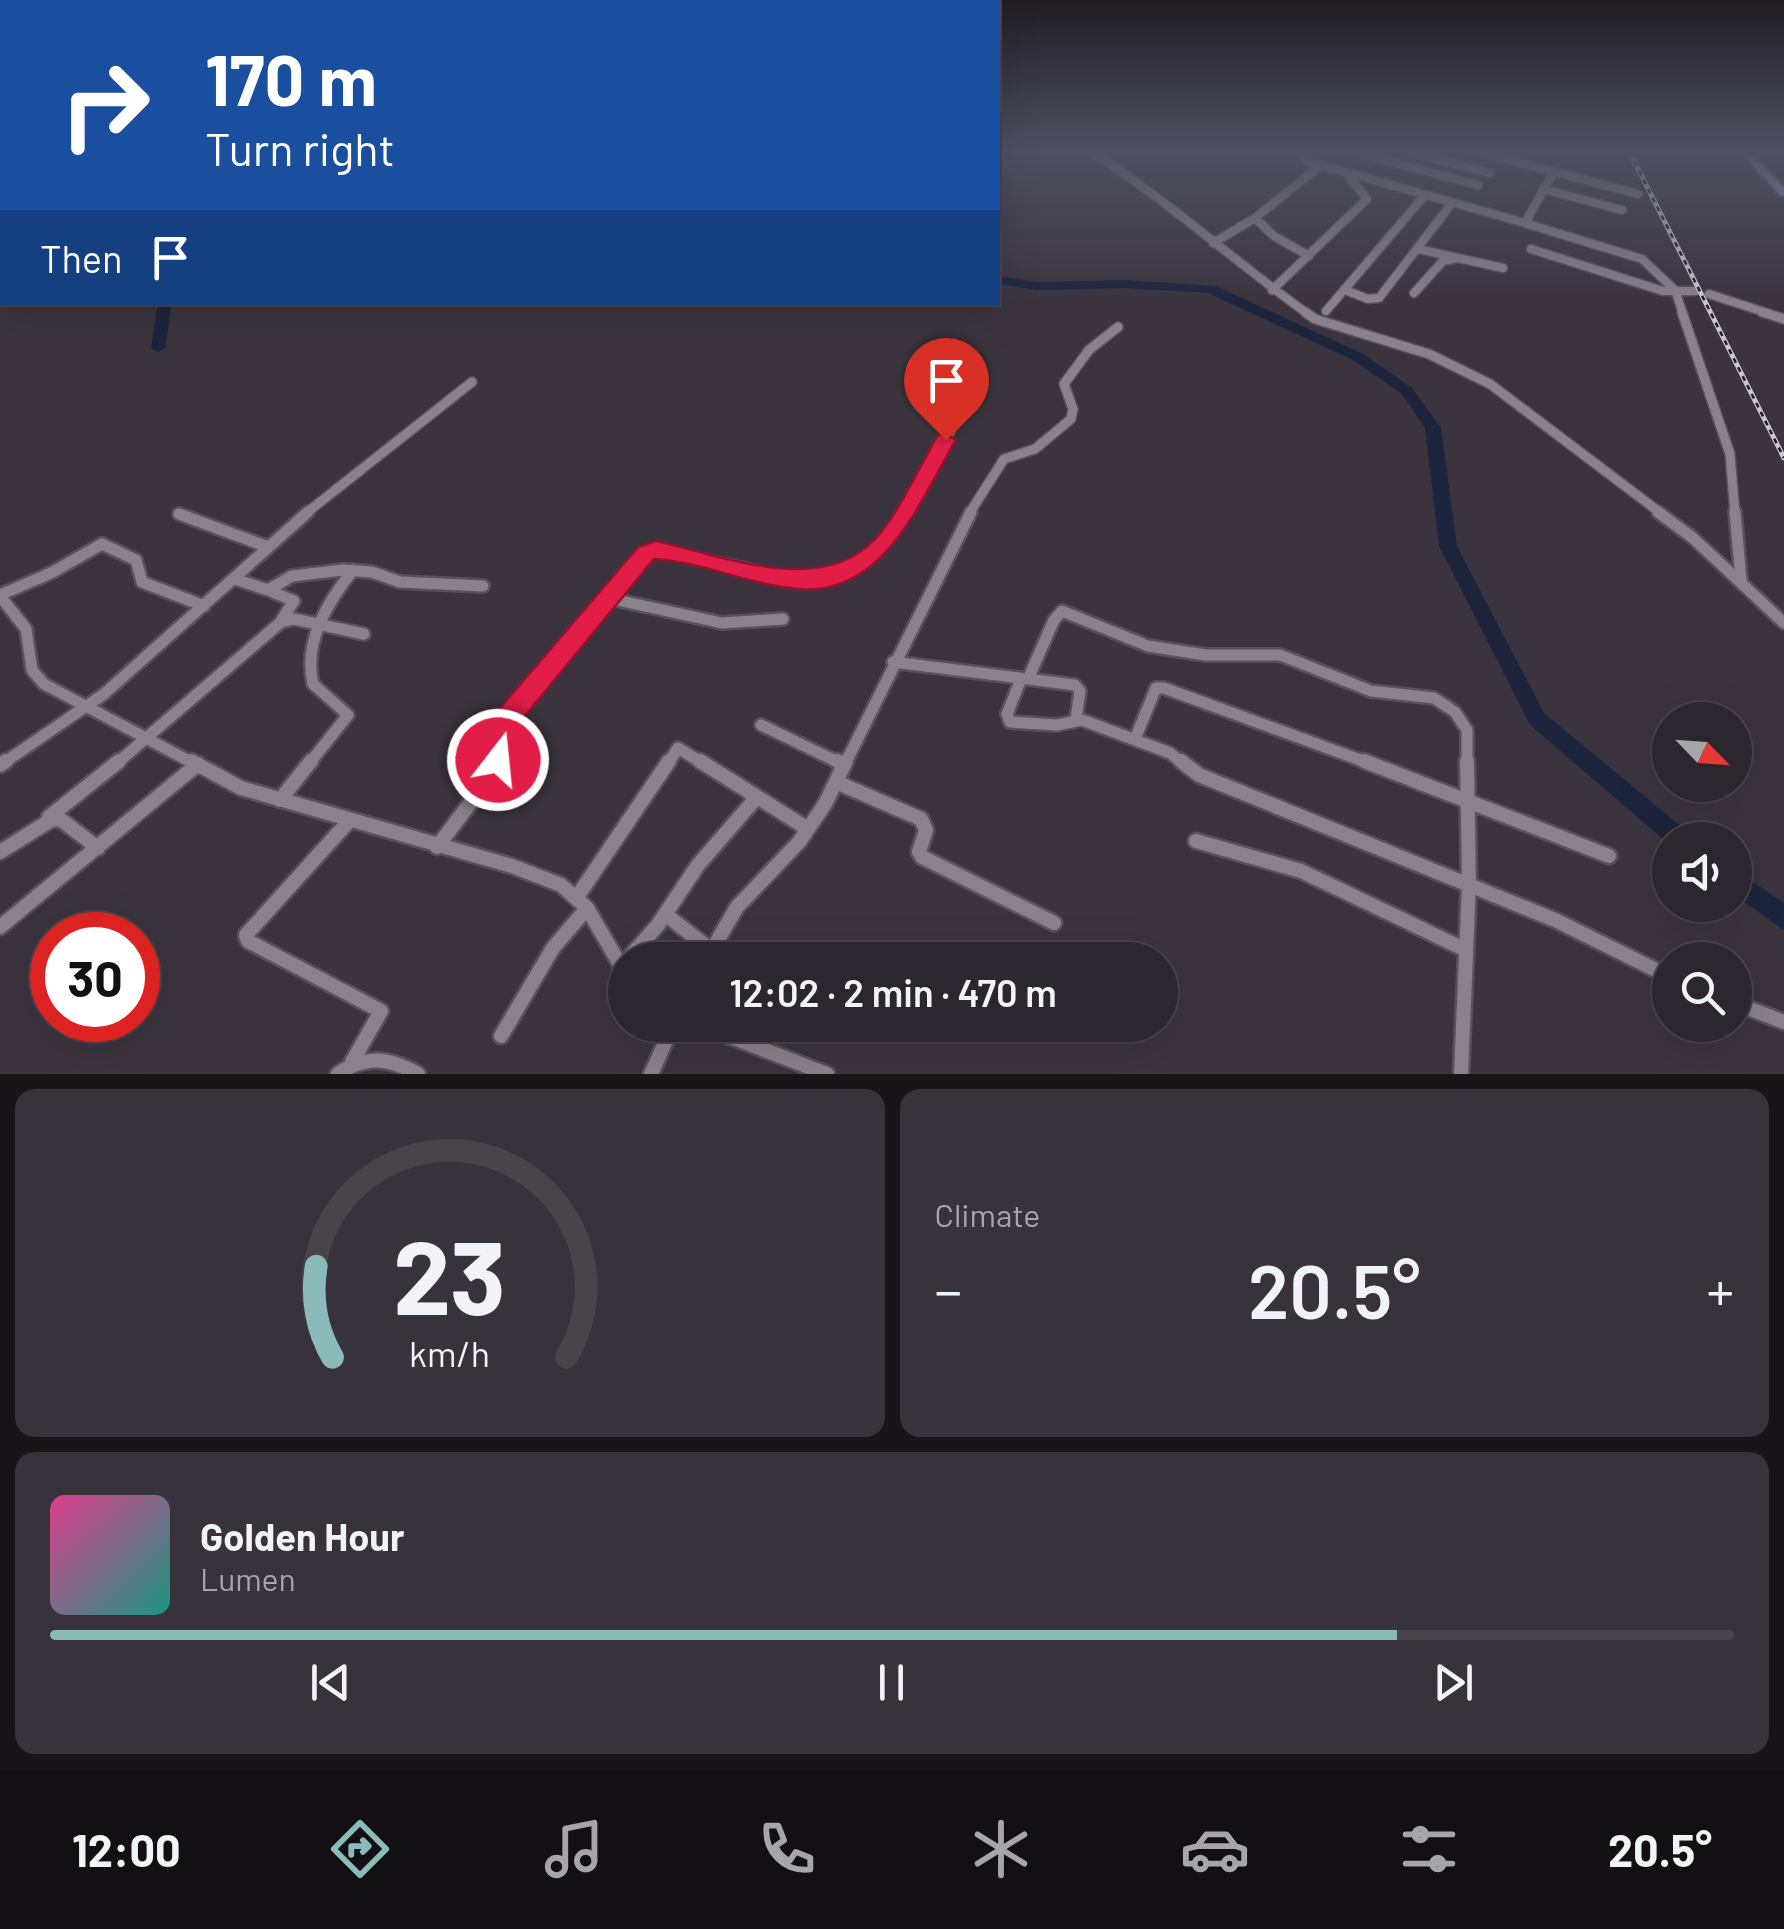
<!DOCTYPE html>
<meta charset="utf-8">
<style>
:root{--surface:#2c272e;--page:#38333a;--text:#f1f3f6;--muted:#a6a5aa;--line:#48444a;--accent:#8bbbb9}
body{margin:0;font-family:Barlow,sans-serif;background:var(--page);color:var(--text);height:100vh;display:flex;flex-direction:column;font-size:38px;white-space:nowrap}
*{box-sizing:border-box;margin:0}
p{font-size:32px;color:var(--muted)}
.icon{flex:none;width:55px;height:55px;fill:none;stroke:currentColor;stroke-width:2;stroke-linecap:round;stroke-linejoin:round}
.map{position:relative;height:1074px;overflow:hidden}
.side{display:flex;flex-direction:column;gap:15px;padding:15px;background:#181519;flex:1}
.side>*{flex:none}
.guide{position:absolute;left:0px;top:0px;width:1000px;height:305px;box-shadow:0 10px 40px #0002,0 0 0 2px var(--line);background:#1a4fa0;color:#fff;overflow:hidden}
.needle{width:65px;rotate:115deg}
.buttons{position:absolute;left:1652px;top:702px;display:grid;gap:20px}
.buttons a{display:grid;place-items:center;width:100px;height:100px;border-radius:50%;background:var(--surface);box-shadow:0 10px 40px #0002,0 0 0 2px var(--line);font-size:50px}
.speed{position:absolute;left:30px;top:912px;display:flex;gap:20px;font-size:50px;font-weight:700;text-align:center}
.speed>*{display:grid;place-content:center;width:130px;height:130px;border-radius:50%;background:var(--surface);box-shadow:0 10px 40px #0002,0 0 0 2px var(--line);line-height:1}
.speed .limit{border:15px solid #d22;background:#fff;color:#111}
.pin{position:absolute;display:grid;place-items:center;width:85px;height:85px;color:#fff;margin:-102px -42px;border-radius:50% 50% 50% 0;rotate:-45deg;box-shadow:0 0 10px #0007}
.pin .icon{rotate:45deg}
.me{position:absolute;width:110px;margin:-55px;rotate:16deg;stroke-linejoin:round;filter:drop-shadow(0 0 8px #0008)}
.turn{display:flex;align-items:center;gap:35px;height:210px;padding:0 40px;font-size:45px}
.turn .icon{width:130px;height:130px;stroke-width:2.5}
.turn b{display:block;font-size:70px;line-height:85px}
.then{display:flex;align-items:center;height:95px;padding:0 40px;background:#0003;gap:20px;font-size:38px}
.big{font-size:75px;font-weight:600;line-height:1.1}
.side .widget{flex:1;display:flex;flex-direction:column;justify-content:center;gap:15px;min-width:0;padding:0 35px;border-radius:20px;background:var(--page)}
.side .dial{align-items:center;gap:0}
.dial svg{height:260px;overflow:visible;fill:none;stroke:var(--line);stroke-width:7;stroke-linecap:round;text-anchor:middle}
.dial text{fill:var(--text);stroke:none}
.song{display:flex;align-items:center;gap:30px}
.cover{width:120px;height:120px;border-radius:15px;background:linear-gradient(135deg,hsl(330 70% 55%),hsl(170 70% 35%))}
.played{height:10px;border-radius:5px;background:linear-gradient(90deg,var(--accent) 80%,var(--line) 80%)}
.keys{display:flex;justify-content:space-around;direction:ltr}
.heat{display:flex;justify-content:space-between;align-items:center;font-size:55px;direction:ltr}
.side .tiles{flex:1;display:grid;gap:15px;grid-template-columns:1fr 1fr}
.widget:last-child{grid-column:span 2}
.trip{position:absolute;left:608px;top:942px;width:570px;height:100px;border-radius:50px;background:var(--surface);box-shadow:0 10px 40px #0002,0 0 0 2px var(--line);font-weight:600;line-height:100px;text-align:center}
.menu{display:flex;height:160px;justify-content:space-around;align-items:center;background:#121012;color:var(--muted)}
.menu .icon{width:70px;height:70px}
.menu .selected{color:var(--accent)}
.menu b{font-size:45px;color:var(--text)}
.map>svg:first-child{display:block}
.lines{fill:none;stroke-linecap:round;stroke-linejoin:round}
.river{fill:#1d253e;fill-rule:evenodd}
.minor-far3-casing{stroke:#57525a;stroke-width:11}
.minor-far2-casing{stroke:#57525a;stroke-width:12}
.minor-far1-casing{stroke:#57525a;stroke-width:16}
.minor-casing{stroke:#57525a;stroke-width:19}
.primary-casing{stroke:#57525a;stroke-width:5}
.minor-far3{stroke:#89818c;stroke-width:8}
.minor-far2{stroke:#89818c;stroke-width:9}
.minor-far1{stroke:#89818c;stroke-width:11}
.minor{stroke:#89818c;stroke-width:14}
.primary{fill:#9a8ec0;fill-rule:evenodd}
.rail-casing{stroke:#cbc7ce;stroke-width:5}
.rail{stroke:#201d22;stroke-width:2.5;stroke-dasharray:5;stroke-linecap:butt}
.route{fill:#e11d48;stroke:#92132f;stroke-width:2.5}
</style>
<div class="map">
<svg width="1784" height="1074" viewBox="0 0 1784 1074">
<rect width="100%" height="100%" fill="#3b343e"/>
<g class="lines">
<path class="river" d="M998 276 1037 282 1124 280 1216 286 1363 354 1412 388 1441 428 1457 546 1544 713 1689 833 1692 840H1670V845L1530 725 1439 546 1425 428 1402 394 1353 360 1208 293 1124 288 1037 290 998 284Z
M158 302H172L165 348 158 352 151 348Z
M1735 870 1784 903V930L1735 895Z"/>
<g class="minor-far3-casing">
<path id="minor-far3" d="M1093 153C1169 201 1235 262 1308 314
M1307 153 1303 157 1307 161 1525 223
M1358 153 1478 185
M1413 153 1489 173
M1483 153 1638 194
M1554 171 1525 223 1642 259 1678 293
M1543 189 1622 210
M1255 218 1274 236 1309 256
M1213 243 1255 218 1321 165
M1418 249 1503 268
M1531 249 1663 291H1695
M1272 290 1367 199 1351 179 1354 174
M1345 290 1368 299 1379 298 1452 203
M1414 293 1443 261 1458 258
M1676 293 1683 314
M1709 294 1770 314
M1326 311 1425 195"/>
</g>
<g class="minor-far2-casing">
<path id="minor-far2" d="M1305 312 1315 319 1429 354 1490 384 1662 514
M1682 312 1730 454 1735 514
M1762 312 1784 319
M305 514 472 382
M902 514 978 384
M969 514 1004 459 1035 449 1071 419 1073 409 1064 384 1089 350 1118 327"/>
</g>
<g class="minor-far1-casing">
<path id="minor-far1" d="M1658 512 1693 538 1784 623
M1735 512 1741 580
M179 514 268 547
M235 579 268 590 292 576 343 570 372 572 400 582 483 586
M268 590 294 601 281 621
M0 595 51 573 102 544 136 560 142 582 204 606
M0 596 26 629 32 670 44 684 195 764
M608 598 722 623 783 619
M893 662 1075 685 1080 691 1076 719
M1021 679 1007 714 1010 722 1057 725 1082 720 1170 753 1184 764
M1028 679 1054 620 1062 611 1148 646 1206 655H1280L1371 691 1434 698 1455 712 1467 730V764
M761 725 842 764
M1135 739 1156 688H1164L1371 764
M2 764 104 694 308 512
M116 764 281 622 294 619 364 634
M309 764 348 715 313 684C303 641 328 602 353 570
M495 764 502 724 646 553 656 550 800 581C850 581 879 552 903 512
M668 764 678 748 704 764
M845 764 971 512"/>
</g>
<g class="minor-casing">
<path id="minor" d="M191 761 241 788 512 866 561 885 587 908 625 973
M700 761 808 829
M837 761 844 765
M1181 761 1199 775 1555 920 1670 977
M1364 761 1609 856
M0 765 6 761
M836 782 921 819 926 830 919 852 922 857 1054 923
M280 800 311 761
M49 817 119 761
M349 821 246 935 248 941 381 1011 352 1062
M1196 841 1301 871 1466 950
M437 847 493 773 495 761
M0 852 51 820 60 819 98 848
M577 897 669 761
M665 914 711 950
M0 927 198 764
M627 960 658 925 698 865 757 797
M706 960 737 907 799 842 825 804 846 761
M1735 1003 1784 1022
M700 1025 827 1074
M501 1036 553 948 587 908
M338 1074C366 1054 389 1058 418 1074
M651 1074 673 1025
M1461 1074 1469 883 1467 761"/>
</g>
<g class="primary-casing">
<path id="primary" d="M1741 153H1751L1784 187V196L1780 195Z
M0 289H2V296H0Z"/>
</g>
<use href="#minor-far3" class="minor-far3"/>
<use href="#minor-far2" class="minor-far2"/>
<use href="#minor-far1" class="minor-far1"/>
<use href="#minor" class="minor"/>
<use href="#primary" class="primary"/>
<g class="rail-casing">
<path id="rail" d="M1630 153 1784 458"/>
</g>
<use href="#rail" class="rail"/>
</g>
<linearGradient id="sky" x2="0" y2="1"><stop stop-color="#201d22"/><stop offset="0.5" stop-color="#4f5063"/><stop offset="1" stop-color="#4f5063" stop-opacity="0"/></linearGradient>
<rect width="1784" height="303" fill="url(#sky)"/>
<path class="route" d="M946 434 956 440C920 501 884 597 798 589 750 585 702 562 654 559L515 728 507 769 498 772 488 769 484 760 493 716 638 547 656 541C722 555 820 597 874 540 897 517 920 465 938 435Z"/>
</svg>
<div class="buttons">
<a><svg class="needle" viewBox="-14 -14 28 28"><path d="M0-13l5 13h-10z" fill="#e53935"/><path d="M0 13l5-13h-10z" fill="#a6a5aa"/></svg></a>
<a><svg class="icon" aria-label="sound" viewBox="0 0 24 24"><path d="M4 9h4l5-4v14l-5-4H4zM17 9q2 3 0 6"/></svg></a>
<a><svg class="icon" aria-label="search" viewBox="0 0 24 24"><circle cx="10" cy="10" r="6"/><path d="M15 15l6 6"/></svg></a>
</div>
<div class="speed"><div class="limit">30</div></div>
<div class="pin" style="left:946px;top:440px;background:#d93025"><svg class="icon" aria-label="arrive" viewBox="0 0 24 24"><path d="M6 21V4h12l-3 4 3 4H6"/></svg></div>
<svg class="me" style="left:498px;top:760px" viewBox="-20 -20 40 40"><circle r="17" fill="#e11d48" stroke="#fff" stroke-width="3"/><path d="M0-11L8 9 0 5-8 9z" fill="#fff"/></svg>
<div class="trip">12:02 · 2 min · 470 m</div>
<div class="guide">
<div class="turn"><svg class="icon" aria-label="right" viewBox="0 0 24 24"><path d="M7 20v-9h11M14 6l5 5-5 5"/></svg><div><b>170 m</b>Turn right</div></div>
<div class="then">Then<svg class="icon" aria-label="arrive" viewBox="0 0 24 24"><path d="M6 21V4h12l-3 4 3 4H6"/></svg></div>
</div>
</div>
<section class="side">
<div class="tiles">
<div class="widget dial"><svg viewBox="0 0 100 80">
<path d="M14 69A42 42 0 1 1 86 69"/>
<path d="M14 69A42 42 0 0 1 9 41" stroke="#8bbbb9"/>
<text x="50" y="56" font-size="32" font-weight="700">23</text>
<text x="50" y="72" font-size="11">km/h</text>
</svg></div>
<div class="widget"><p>Climate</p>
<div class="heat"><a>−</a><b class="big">20.5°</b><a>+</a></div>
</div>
<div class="widget">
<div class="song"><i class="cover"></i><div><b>Golden Hour</b><p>Lumen</p></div></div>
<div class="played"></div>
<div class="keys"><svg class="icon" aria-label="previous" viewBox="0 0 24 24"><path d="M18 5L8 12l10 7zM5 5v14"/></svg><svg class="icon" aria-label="pause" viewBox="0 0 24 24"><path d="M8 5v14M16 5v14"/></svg><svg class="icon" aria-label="next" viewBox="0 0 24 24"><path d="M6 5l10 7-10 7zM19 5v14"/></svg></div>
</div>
</div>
</section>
<nav class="menu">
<b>12:00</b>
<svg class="icon selected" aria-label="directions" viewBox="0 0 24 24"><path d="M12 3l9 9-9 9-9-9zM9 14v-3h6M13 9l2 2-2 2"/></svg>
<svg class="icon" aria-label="music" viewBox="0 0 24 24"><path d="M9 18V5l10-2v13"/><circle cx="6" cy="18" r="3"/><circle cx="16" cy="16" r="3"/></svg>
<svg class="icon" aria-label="phone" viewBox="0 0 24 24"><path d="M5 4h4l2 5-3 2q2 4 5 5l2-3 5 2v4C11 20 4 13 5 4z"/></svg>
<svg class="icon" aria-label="climate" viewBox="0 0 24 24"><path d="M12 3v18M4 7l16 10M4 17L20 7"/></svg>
<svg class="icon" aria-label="car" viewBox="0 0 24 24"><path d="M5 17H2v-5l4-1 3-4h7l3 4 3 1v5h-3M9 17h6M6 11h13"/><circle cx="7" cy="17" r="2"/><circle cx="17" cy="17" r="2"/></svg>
<svg class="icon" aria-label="filters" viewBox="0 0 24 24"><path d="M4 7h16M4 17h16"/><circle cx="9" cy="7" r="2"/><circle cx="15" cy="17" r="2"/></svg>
<b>20.5°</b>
</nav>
